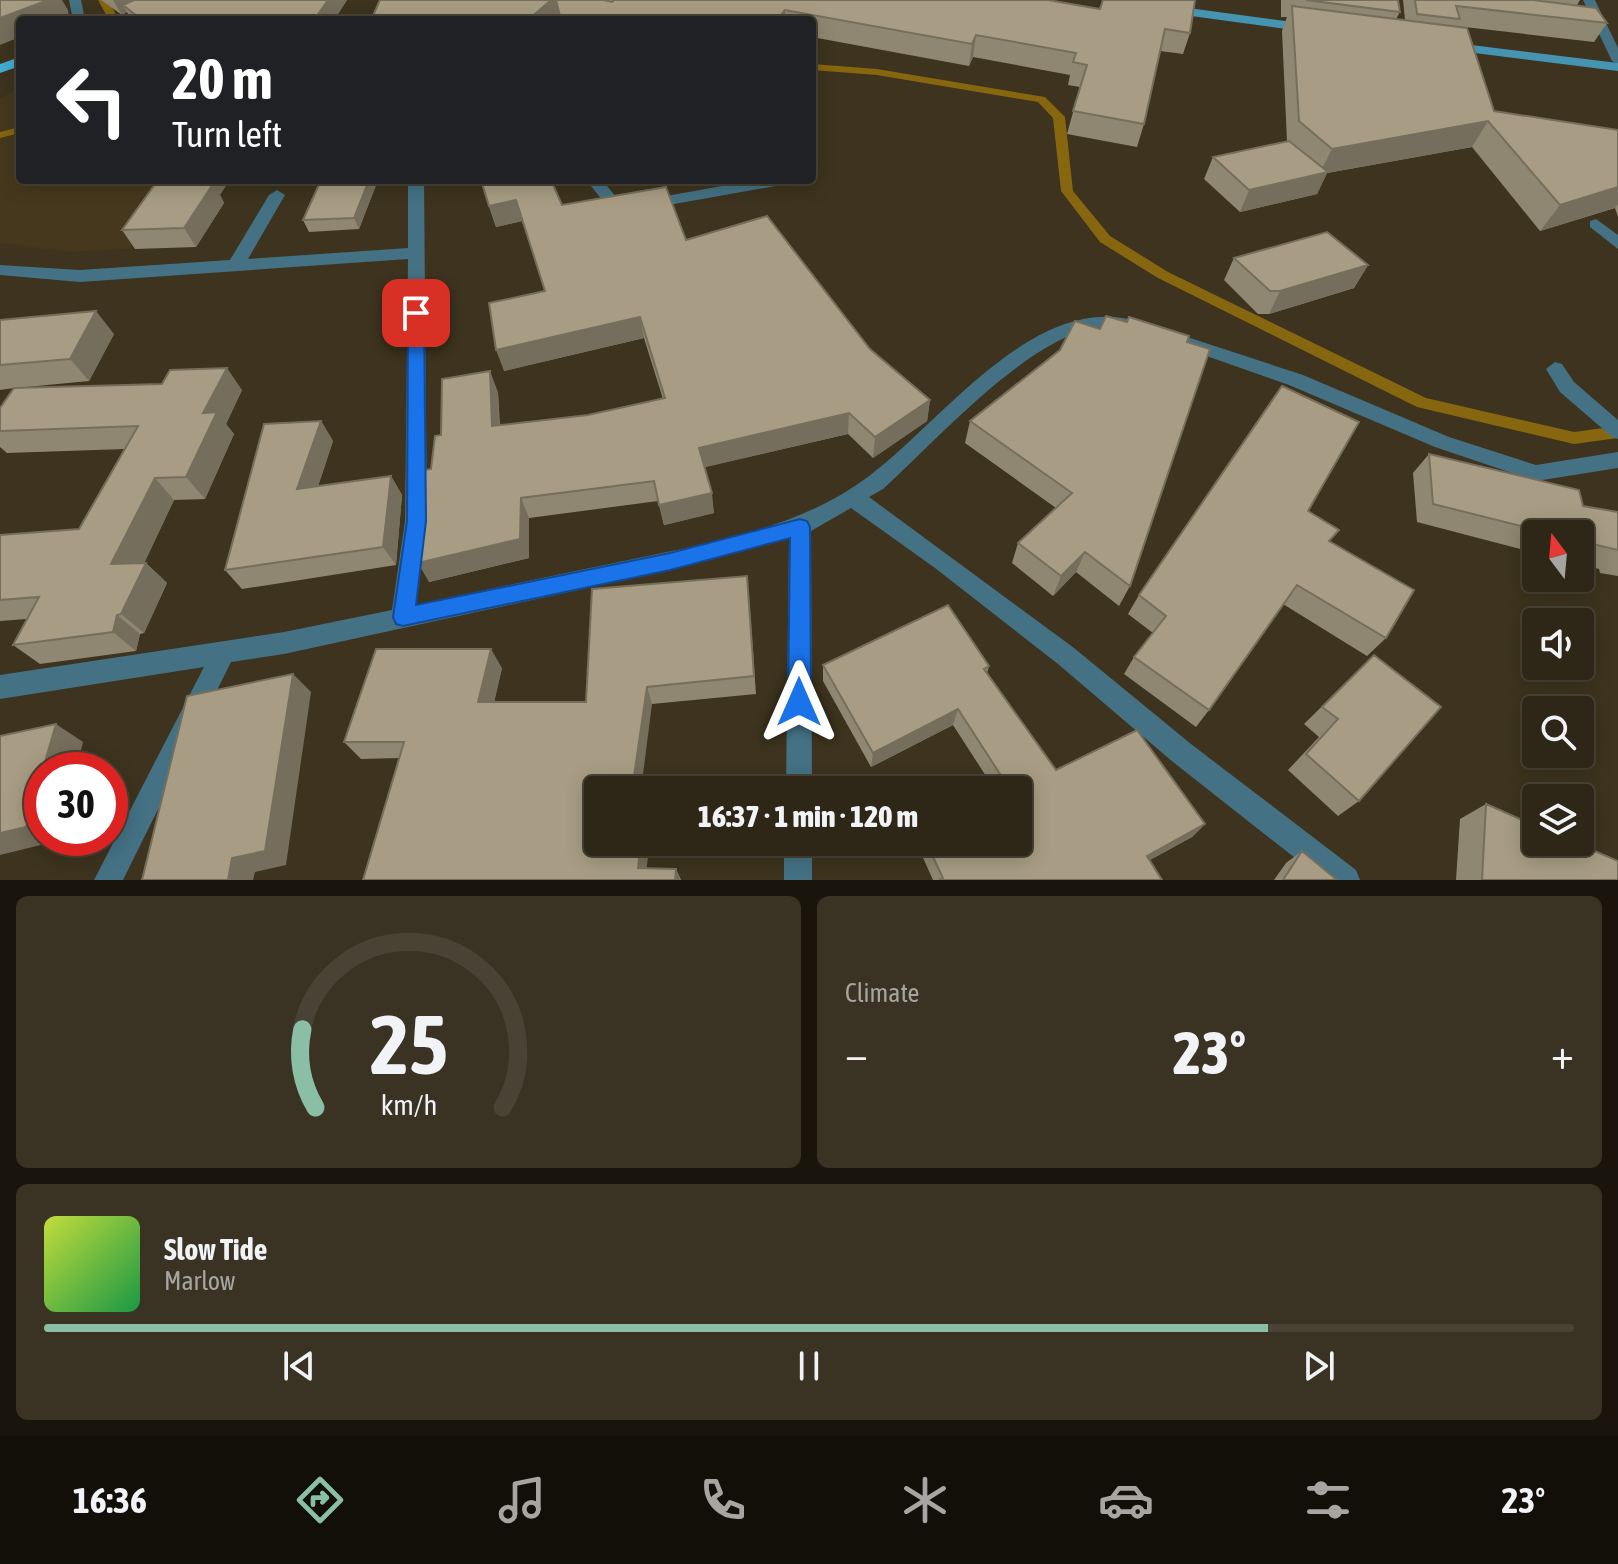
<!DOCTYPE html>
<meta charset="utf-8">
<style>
:root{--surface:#2e2616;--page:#3a3223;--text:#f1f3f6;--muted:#a7a5a1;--line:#494335;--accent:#8abfa5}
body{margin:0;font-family:"Asap Condensed",sans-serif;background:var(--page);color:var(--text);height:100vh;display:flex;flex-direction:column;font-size:30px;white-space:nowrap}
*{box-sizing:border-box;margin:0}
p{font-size:26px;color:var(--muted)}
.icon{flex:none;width:44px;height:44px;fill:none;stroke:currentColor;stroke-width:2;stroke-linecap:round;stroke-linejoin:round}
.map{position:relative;height:880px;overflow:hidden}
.sheet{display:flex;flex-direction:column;gap:16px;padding:16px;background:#19150c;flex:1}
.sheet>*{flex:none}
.guide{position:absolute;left:16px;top:16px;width:800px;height:168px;border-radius:8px;box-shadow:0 4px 20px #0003,0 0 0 2px var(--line);background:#202124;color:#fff;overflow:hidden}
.needle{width:52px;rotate:344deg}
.buttons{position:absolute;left:1522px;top:520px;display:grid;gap:16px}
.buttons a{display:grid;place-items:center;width:72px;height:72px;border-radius:8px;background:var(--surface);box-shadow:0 4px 20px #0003,0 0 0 2px var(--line);font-size:40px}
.speed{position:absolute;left:24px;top:752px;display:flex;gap:16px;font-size:40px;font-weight:700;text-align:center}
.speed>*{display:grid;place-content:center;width:104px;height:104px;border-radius:50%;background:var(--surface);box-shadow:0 4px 20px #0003,0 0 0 2px var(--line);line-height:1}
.speed .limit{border:12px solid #d22;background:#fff;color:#111}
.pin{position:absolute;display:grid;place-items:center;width:68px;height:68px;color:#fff;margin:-34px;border-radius:16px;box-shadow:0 4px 12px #0006}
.me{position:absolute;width:88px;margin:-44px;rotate:0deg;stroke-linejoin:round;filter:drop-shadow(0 0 6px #0008)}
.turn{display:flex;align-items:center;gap:28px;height:168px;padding:0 24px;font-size:36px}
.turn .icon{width:104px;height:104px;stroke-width:2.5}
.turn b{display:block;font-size:56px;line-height:68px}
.big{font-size:60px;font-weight:800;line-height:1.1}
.sheet .card{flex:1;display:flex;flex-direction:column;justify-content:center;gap:12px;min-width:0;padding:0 28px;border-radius:12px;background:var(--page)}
.sheet .dial{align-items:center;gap:0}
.dial svg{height:208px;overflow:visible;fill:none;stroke:var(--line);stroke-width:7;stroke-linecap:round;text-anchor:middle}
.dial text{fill:var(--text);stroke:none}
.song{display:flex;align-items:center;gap:24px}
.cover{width:96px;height:96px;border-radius:12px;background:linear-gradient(135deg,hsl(70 70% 55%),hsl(140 70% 35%))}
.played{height:8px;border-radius:4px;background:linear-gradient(90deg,var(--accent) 80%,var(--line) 80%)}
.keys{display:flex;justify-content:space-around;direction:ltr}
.heat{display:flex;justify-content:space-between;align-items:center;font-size:44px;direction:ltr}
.sheet .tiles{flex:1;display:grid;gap:16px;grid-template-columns:1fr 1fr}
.card:last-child{grid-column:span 2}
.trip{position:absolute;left:584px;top:776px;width:448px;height:80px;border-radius:8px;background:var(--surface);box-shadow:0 4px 20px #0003,0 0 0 2px var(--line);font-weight:800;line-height:80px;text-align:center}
.menu{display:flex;height:128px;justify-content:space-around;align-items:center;background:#120f09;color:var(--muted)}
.menu .icon{width:56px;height:56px}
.menu .selected{color:var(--accent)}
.menu b{font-size:36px;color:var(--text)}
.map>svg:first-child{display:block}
.built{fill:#45381c}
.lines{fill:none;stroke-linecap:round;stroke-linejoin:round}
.stream{fill:#86660f;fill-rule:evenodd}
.minor{fill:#447284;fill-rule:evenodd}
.secondary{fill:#4594b1;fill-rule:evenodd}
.primary{fill:#43aed3;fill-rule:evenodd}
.wall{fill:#908772}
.shaded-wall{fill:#766e5c}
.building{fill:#a89d84;stroke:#766e5c;stroke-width:2}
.route{fill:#1a73e8;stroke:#114b97;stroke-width:2}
</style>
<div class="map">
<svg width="1618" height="880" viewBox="0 0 1618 880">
<rect width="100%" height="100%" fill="#3d331e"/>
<path class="built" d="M20 89V180H175L130 249 69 252 0 243V98Z"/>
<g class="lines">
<path class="stream" d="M98 0H108L119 20H109Z
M812 64 877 69 1045 97 1065 117 1073 191 1110 236 1168 272 1426 398 1574 432 1618 426V438L1574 444 1417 407 1158 278 1100 242 1061 191 1053 118 1038 102 877 75 812 70Z
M20 127V133L0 138V132Z"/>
<path class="minor" d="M69 0H81L85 20H73Z
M1583 0H1595L1618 48V65L1612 61Z
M408 180H424L427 521 416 605C484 590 551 576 619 562 704 544 798 530 869 476 942 422 1034 292 1136 321L1139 325 1130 331C1119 330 1104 326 1093 328 1024 342 936 441 883 489L869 497 1074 648 1191 744 1356 870 1360 880H1323L1173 762 1058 664 935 568 851 508 811 531 812 790H786L789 539 670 570 284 654 231 662 123 880H94L204 667 0 699V675L284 632 392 610 405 521 408 259 80 282 0 275V265L80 270 230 260 269 195 277 190 285 195 248 259 408 248Z
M586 180H602L622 204 755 180H789L781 185 618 214 612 212Z
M1596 219 1618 235V249L1590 227V221Z
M1187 337 1303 375 1449 437 1536 465 1618 452V468L1536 481 1435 447 1289 385 1181 347 1178 343Z
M1555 362 1562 364 1574 382 1618 420V439L1611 436 1560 392 1546 369Z
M784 842H812V880H784Z"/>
<path class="secondary" d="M1166 5 1308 24 1314 28 1308 32 1162 12V6Z
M1447 42 1618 63V71L1443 49V43Z"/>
<path class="primary" d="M162 0H178L134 20H117Z
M20 57V66L0 73V64Z"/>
</g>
<path class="wall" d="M101 0H347L334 20H131L127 12 122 15Z
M380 0H1048L1190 33 1183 54 1160 51 1144 124 1137 147 1067 134 1080 87 1068 85 1070 75 973 57 969 66 812 37V20H560L559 18Z
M1281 0H1398L1400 12 1396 19 1405 20 1403 0H1580L1577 5 1607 23 1594 42 1456 26 1494 111 1618 130V217L1615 208 1540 231 1472 147 1327 173 1317 194 1240 212 1204 179 1213 157 1287 141 1282 31 1287 17H1281Z
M378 180 359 229 309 232 303 220Z
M480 180 562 205 686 240 870 349 930 400 927 421 873 458 848 434 704 467 714 513 664 525 658 501 529 518V558L429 582 419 551 413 541 441 435 498 392 500 426 588 415 663 399 644 338 504 371 545 291 522 221 496 227Z
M220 195 224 203 196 247 135 249 122 230Z
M1234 258 1368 265 1354 288 1269 314H1258L1224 280Z
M0 320 114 334 89 381 16 388 242 390 226 424 234 434 205 499 174 500 144 563H146L167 583 144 633 140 634 136 651 40 664 13 645 27 619 0 621V535L79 529 125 449 7 453 0 447V408L14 388 0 390Z
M1100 329 1187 342 1130 586 1119 606 1076 572 1053 596 1012 563 1018 543 1056 508 965 443 970 421Z
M321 421 333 441 318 486 391 476 402 495 396 565 242 589 225 570Z
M1429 454 1583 506 1618 512V576L1600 573 1599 569 1580 564V534H1536V553L1417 522 1413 473Z
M1308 511 1329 541 1386 638 1367 656 1283 604 1209 710 1196 727 1124 674 1134 657 1153 633 1128 614 1139 595Z
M749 596 756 694 652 704 598 790 646 868 676 869 681 880H363L399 758 361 759 344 742 502 668 494 702H586Z
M1374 655 1359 801 1338 816 1288 770 1319 737 1304 724Z
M823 665 989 666 987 673 1056 770 1205 824 1192 837 1150 860 1162 880H933L916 842H1018V790H995L953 725 871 767 823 681Z
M1486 804 1618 880H1456L1460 819Z
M1302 851 1337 880H1274L1286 863Z"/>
<path class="shaded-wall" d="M48 0H62L68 10 69 17 62 20H20V37L0 45V18Z
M113 0H155L123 5 127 12 122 15Z
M328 0H347L334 20H314Z
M551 0H556L559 18 557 20H528Z
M785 10V20H777Z
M976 35 973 57 969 66 972 44Z
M1488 121 1472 147 1327 173 1317 194 1240 212 1249 190 1319 174 1332 149Z
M207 180H230L220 195 224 203 196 247 184 228Z
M369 180H378L359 229 354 218Z
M1618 187V204L1615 208 1540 231 1560 205Z
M516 200 522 221 496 227 489 206Z
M1368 265 1354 288 1269 314 1280 291Z
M96 311 114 334 89 381 70 359Z
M640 317 644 338 504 371 496 350Z
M227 368 242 390 226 424 234 434 205 499 186 477 203 413Z
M490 371 498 392 500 447 492 426Z
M930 400 927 421 873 458 875 437Z
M849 413 848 434 702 468 699 448Z
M321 421 333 441 311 508 297 489Z
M391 476 402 495 396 565 383 547Z
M155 478 174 500 134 585 111 564Z
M712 493 714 513 664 525 659 505Z
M521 498 529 518V558L429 582 418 563Z
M1085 552 1076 572 1053 596 1061 576Z
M146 563 167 583 144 633 121 614Z
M117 615 140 634 136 651 113 632Z
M491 649 502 668 490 720 478 702Z
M293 674 311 692 286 865 255 872 253 880H228L232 858Z
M647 687 652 704 641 790H632Z
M958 709 953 725 871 767 873 753Z
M56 724 83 742 76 770H43Z
M42 773V838H58L57 841 0 855V833Z
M1205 824 1192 837 1135 868 1147 856Z
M641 842H650L645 880 638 868Z
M676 869 681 880H675Z"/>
<path class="building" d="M0 0H48L0 18Z
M134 0H328L314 20H142L123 5Z
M380 0H551L528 20H427L426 17 424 20H371Z
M556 0H604L612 2 614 0H1048L1100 9 1103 0H1195L1190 33 1165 29 1144 124 1073 111 1087 65 1073 62 1076 53 976 35 972 44 785 10 777 20H561Z
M1306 0H1398L1400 12Z
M1415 0H1533L1596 8 1607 23 1456 6 1460 19 1417 14Z
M1292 6 1467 28 1494 111 1618 130V187L1560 205 1488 121 1332 149 1299 121Z
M1289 141 1328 172 1249 190 1213 157Z
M158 180H207L204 184H213L184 228 122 230Z
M321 180H369L354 218 303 220Z
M481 180H551L562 205 666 187 686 240 767 216 870 349 930 400 875 437 849 413 699 448 712 493 659 505 654 481 521 498 520 539 418 563 420 540 413 541 419 471 431 469 435 436 441 435 442 379 490 371 492 426 588 415 665 398 640 317 496 350 489 303 545 291 516 200 489 206Z
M1327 232 1368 265 1280 291H1270L1234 258Z
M96 311 70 359 0 365V320Z
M1106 316 1127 322 1129 317 1189 336 1187 342 1210 349 1130 586 1085 552 1061 576 1018 543 1072 493 970 421 1060 350 1075 321 1100 329Z
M227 368 203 413 217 412 186 477 155 478 111 564 146 563 121 614 117 615 113 632 13 645 39 597 0 600V535L79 529 138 426 0 431V408L14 388 162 384 170 370Z
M1282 386 1359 422 1308 511 1339 530 1329 541 1414 590 1386 638 1297 585 1209 710 1134 657 1166 616 1139 595Z
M321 421 297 489 391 476 383 547 225 570 264 424Z
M1429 454 1579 490 1583 506 1618 512V550L1580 541V534H1553L1433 504Z
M747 576 754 676 647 687 632 790H598V842H641L638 868 676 869 675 880H363L404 742H344L376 649H491L478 702H586L592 589Z
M948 605 989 666 984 669 1056 770 1137 730 1205 824 1147 856 1162 880H939L943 878 926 842H1018V790H1003L1009 788 958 709 873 753 823 665Z
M1374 655 1441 707 1359 801 1306 754 1338 719 1322 707Z
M293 674 265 851 232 858 228 880H142L187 696Z
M56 724 26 827 0 833V736Z
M1486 804 1536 826V842H1574L1618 861V880H1482Z
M1302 851 1337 880H1283Z"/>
<path class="route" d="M416 308 424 313 426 521 416 605 670 553 800 519 807 521 810 527 811 702 807 710 799 713 791 710 788 702 790 538 670 570 403 626 396 624 393 617 407 521 408 313Z"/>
</svg>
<div class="buttons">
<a><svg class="needle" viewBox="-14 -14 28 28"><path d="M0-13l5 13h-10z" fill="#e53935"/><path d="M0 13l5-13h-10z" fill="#a7a5a1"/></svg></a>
<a><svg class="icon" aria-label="sound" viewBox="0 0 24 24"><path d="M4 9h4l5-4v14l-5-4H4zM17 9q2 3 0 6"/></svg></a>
<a><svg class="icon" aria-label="search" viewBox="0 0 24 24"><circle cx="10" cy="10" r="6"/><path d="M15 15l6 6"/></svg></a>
<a><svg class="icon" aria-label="layers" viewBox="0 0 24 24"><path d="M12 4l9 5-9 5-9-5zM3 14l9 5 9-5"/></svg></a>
</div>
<div class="speed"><div class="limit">30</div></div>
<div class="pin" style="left:416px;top:313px;background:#d93025"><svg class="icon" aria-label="arrive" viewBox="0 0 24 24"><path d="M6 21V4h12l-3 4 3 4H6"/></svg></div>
<svg class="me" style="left:799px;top:702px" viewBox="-20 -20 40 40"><path d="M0-17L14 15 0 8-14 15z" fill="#1a73e8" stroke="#fff" stroke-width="4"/></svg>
<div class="trip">16:37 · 1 min · 120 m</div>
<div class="guide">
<div class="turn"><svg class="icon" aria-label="left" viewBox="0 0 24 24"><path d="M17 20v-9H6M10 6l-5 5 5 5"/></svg><div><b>20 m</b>Turn left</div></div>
</div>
</div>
<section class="sheet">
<div class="tiles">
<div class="card dial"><svg viewBox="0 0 100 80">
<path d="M14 69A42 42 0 1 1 86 69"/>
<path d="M14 69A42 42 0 0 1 9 39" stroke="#8abfa5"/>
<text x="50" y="56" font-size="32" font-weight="700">25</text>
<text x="50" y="72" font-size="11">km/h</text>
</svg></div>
<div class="card"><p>Climate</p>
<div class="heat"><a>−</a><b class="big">23°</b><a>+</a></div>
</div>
<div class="card">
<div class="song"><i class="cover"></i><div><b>Slow Tide</b><p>Marlow</p></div></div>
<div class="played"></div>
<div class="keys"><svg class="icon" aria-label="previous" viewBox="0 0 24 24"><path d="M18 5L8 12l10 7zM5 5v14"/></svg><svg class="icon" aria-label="pause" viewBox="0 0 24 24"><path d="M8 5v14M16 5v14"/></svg><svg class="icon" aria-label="next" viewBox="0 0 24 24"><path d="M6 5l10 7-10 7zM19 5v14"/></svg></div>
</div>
</div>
</section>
<nav class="menu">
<b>16:36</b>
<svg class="icon selected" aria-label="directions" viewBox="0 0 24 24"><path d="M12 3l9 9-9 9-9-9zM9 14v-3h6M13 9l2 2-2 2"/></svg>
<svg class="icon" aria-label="music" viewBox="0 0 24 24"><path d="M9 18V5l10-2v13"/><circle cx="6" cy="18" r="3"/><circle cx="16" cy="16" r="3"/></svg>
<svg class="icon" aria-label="phone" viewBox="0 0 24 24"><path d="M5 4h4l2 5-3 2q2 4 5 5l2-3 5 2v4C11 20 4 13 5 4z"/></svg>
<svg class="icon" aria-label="climate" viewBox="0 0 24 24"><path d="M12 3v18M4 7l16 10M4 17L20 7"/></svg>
<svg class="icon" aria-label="car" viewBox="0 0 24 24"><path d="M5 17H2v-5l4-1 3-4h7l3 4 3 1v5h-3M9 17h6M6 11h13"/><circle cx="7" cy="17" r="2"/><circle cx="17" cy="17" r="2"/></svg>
<svg class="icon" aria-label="filters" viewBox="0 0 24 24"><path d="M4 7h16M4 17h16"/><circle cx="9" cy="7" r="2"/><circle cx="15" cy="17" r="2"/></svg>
<b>23°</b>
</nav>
